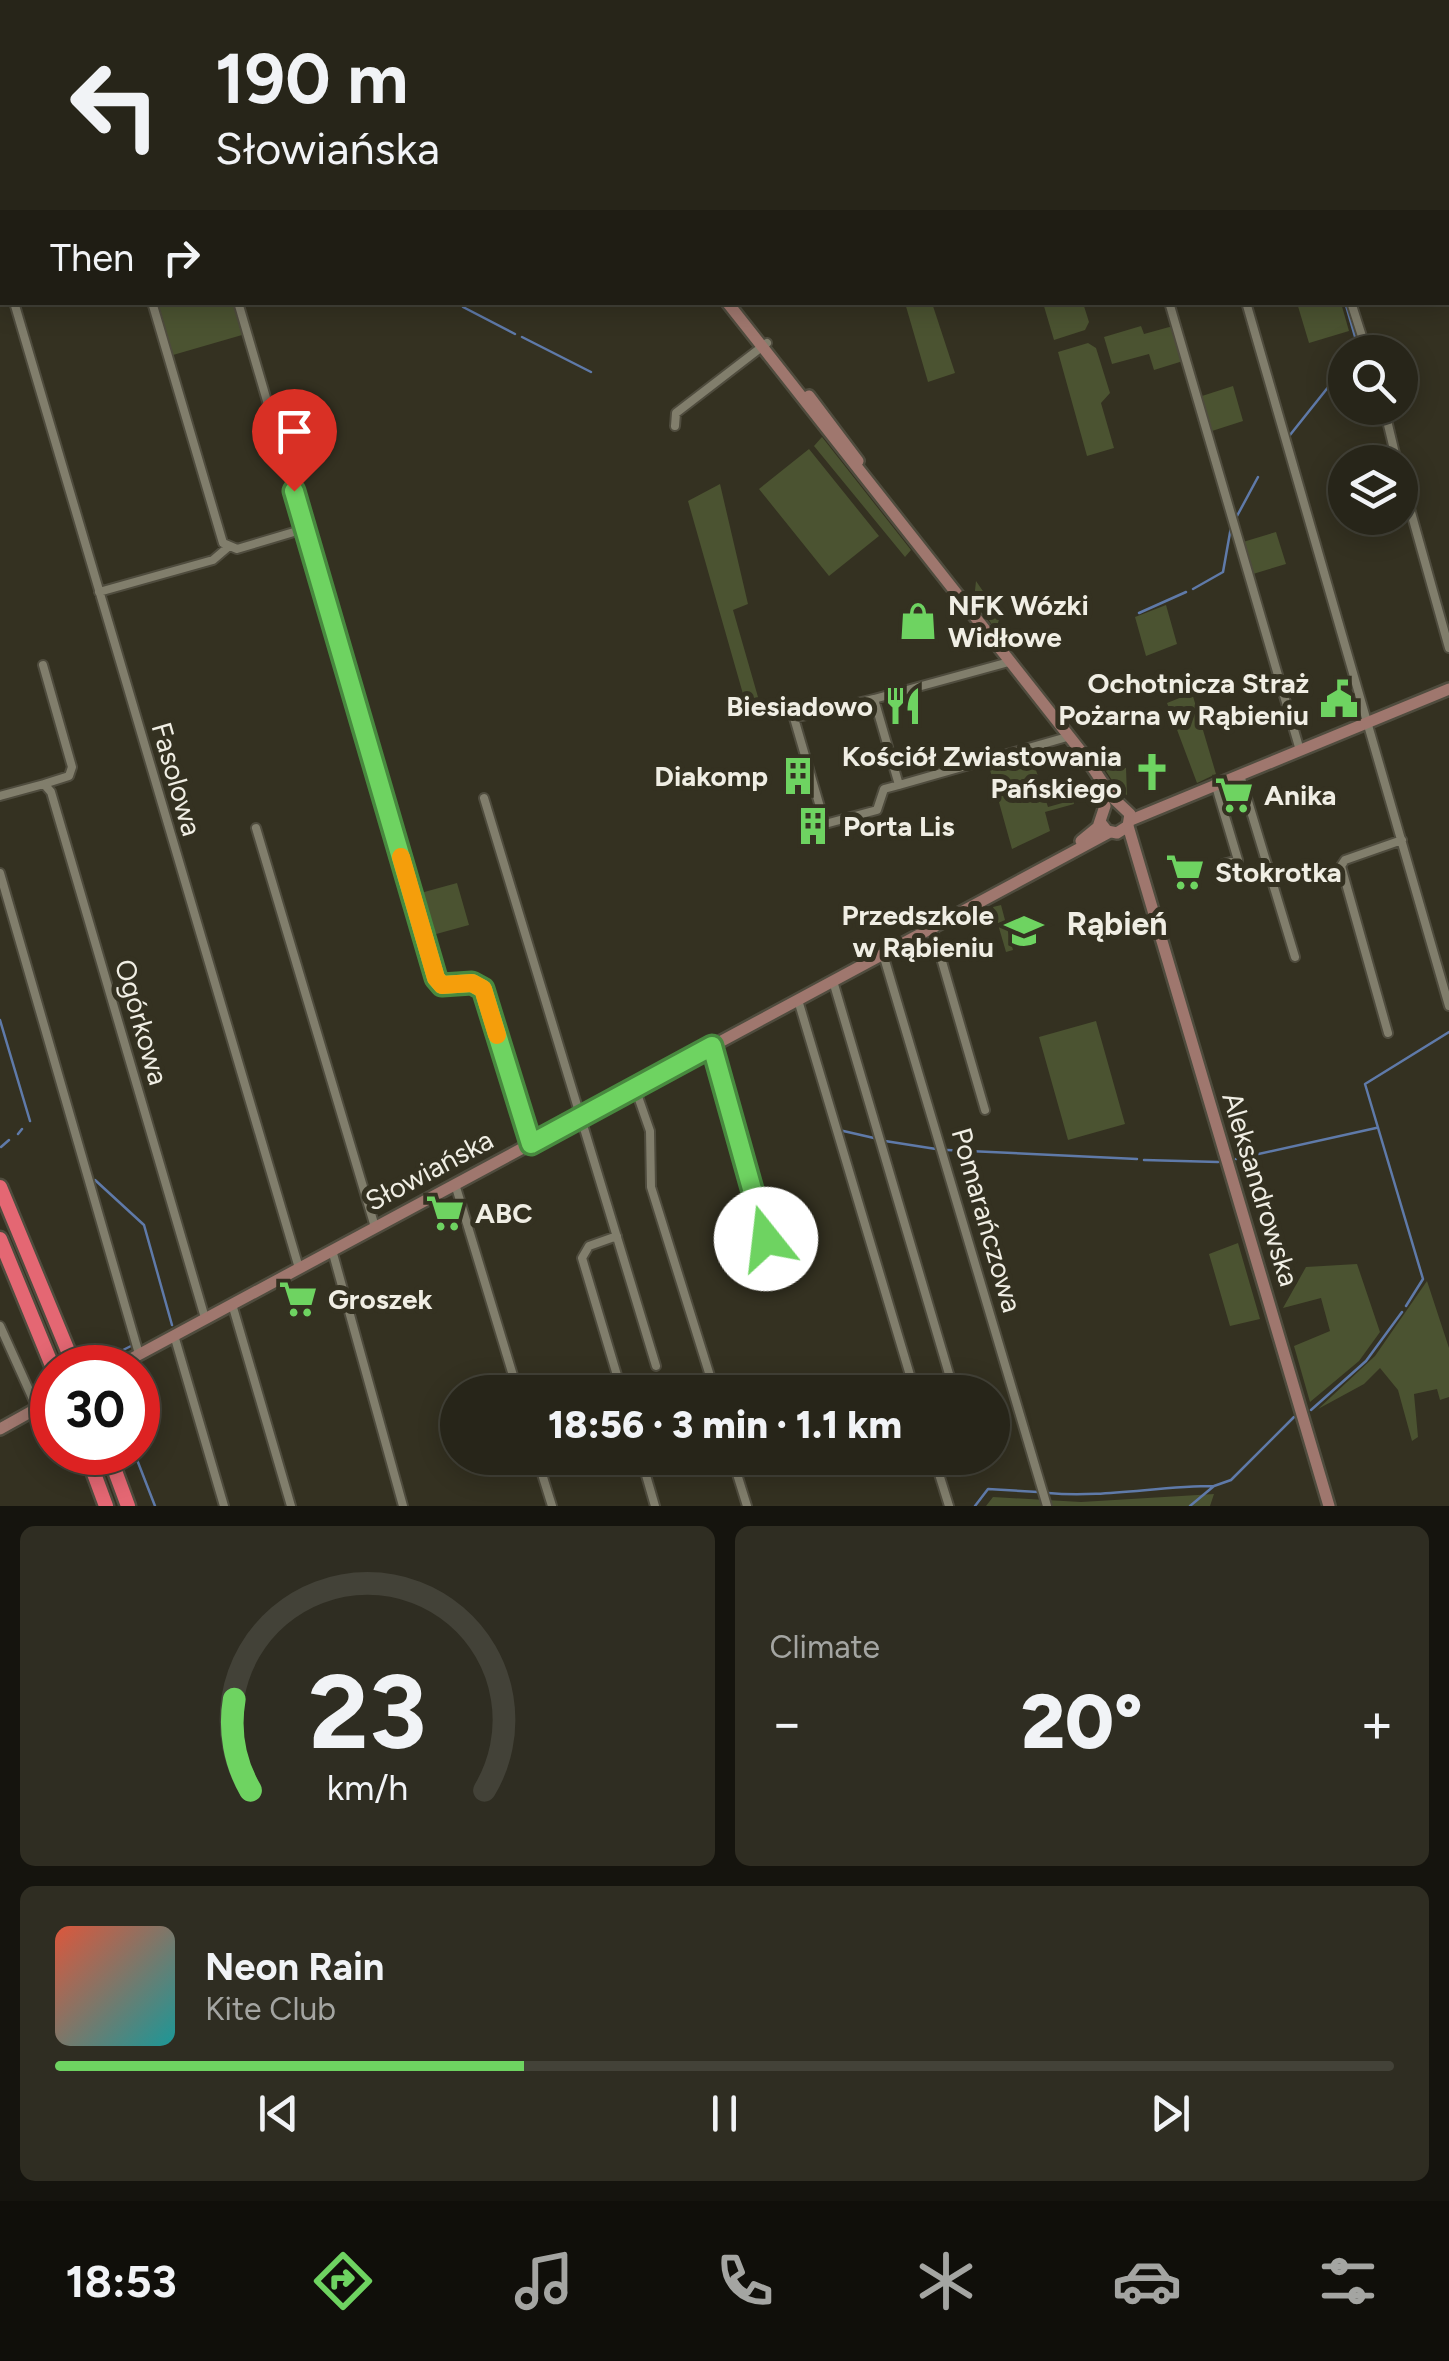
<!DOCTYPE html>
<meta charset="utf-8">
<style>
:root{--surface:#272519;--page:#2f2d22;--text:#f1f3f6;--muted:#a4a5a2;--line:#434238;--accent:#6ed361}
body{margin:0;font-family:Figtree,sans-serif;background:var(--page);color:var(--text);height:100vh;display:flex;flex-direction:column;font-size:38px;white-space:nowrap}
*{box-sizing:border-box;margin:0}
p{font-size:32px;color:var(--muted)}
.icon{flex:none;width:55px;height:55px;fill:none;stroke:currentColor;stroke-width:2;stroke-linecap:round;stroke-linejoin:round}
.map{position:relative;height:1506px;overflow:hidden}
.panel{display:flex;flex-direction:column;gap:20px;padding:20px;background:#15140e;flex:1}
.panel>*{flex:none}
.banner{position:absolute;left:0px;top:0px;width:1450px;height:305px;box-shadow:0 5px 25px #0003,0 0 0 2px var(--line);background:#272519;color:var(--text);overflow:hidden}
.fabs{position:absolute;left:1328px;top:335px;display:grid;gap:20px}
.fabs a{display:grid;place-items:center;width:90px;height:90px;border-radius:50%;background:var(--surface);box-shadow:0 5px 25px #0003,0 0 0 2px var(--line);font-size:50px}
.speed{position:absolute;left:30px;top:1345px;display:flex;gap:20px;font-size:50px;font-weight:700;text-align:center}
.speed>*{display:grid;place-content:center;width:130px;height:130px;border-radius:50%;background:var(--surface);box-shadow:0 5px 25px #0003,0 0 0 2px var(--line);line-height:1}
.speed .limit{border:15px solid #d22;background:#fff;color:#111}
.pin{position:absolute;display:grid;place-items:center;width:85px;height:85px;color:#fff;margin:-102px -42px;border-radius:50% 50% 50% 0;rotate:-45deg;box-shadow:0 0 10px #0007}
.pin .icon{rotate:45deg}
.me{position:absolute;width:110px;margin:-55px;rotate:344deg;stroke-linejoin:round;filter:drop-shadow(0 0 8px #0008)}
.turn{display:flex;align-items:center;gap:35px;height:210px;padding:0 50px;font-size:45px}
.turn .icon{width:130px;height:130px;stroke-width:2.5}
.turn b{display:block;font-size:70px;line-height:85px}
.then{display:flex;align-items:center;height:95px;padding:0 50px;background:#0003;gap:20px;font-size:38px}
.big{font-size:75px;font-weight:800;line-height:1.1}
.panel .card{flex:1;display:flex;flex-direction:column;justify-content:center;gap:15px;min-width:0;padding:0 35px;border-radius:15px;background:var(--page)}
.panel .dial{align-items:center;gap:0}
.dial svg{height:260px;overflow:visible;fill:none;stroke:var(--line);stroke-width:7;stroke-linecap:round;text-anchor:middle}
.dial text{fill:var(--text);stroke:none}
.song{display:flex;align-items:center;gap:30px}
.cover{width:120px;height:120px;border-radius:15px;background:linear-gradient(135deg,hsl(10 70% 55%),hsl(180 70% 35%))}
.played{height:10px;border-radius:5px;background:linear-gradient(90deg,var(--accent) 35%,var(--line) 35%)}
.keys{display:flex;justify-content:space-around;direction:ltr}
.heat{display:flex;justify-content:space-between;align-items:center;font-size:55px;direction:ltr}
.panel .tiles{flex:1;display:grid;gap:20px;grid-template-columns:1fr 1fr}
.card:last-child{grid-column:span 2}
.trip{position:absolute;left:440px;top:1375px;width:570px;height:100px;border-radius:50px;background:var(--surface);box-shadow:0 5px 25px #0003,0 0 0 2px var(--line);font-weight:800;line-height:100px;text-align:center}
.tabs{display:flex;height:160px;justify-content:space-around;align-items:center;background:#100f0a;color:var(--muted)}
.tabs .icon{width:70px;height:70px}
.tabs .on{color:var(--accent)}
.tabs b{font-size:45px;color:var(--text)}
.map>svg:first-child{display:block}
.green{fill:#4b5331}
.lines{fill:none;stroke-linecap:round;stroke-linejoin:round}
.stream{stroke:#5f7aa9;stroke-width:2.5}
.street-casing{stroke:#4f4c3e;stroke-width:12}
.secondary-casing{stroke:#4f4c3e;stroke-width:16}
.highway-casing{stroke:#4f4c3e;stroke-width:19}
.street{stroke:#817e6c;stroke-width:8}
.secondary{stroke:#9f776e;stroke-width:11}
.highway{stroke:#e46773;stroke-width:14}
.route-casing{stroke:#48893f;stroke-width:25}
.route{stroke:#6ed361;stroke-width:18}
.slow{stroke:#f59e0b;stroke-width:18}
.labels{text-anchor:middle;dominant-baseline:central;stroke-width:10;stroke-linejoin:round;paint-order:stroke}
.poi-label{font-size:28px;font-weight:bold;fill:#f0eee4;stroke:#343121;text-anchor:start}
.street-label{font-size:28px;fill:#f0eee4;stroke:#343121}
.quarter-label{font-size:32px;font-weight:bold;fill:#f0eee4;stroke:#343121}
</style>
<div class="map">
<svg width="1449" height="1506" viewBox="0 0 1449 1506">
<rect width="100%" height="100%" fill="#343121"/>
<path class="green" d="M158 303H233L242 335 173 355Z
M905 303H932L955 373 928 382Z
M1043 303H1083L1089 322 1085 330 1054 340Z
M1297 303H1341L1349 331 1309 343Z
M1141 326 1144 334 1173 326 1183 361 1154 370 1149 354 1112 364 1104 337Z
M1088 343 1096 348 1110 393 1101 403 1114 448 1087 456 1058 352Z
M1233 386 1243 421 1212 431 1202 396Z
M822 437 911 550 905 557 814 446Z
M809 449 879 536 829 576 759 489Z
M720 484 748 604 733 610 760 704 747 708 688 501Z
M1276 532 1286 564 1253 574 1243 542Z
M976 581 1000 616 996 630 974 600Z
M1166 605 1177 644 1146 656 1135 617Z
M1192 693 1216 774 1197 783 1167 703Z
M1103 755 1109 764 1126 768 1127 795 1119 791 1100 762Z
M1032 758 1048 807 1073 800 1074 804 1045 812 1050 831 1012 849 990 770Z
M457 883 469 925 429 936 417 894Z
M1001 905 1013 950 1006 952 993 907Z
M1096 1021 1125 1124 1068 1140 1039 1037Z
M1238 1243 1260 1319 1230 1326 1209 1254Z
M1357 1264 1380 1332 1359 1361 1310 1402 1294 1346 1330 1331 1321 1298 1283 1308 1306 1267Z
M1427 1281 1449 1348V1397L1440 1400 1437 1389 1414 1394 1418 1437 1412 1441 1398 1390 1380 1368 1364 1384 1318 1409 1375 1356Z
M1214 1494 1210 1506H986L993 1497 1081 1502Z"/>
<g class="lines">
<path class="stream" d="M1154 0V2
M1255 0 1256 2
M1339 0 1340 2
M62 2 64 0
M0 131 2 126
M1448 284 1449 285
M454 302 457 304
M1345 302 1358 347 1355 352
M463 307 515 334
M522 337 591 372
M1290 435 1345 366
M1237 516 1258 477
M1193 589 1223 572 1231 527
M1139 613 1186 592
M0 1020 30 1121
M839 1130 874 1138
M18 1134 22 1129
M885 1141 936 1149
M1 1147 9 1140
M947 1150 1137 1159
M1236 1159 1376 1128
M1144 1160 1218 1162
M95 1180 144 1225 172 1325
M1406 1306 1423 1279 1365 1084 1449 1032
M113 1355 133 1345
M1311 1410 1366 1361 1402 1312
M134 1452 155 1506
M1048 1493C1103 1498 1158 1486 1214 1486
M975 1506 988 1489 1038 1492
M1190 1506 1214 1486 1231 1480 1294 1417"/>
<g class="street-casing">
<path id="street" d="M1159 0 1160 2
M1395 0 1396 2
M1448 176 1449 181
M0 258 2 266
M14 302 299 1268
M152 302 223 543 237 549 304 529
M238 302 436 978 442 985 473 983 483 989 531 1144
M1169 302 1299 747
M1246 302 1449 1006
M1351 302 1367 352
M1384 408 1397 462
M675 426 676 413 767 343
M1400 473 1449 648
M99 592 213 560 227 548
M1009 662 874 699 899 785 1067 737
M43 665 72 767 69 776 44 784
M874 699 794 718 825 824 877 810 884 789 899 785
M1240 775 1295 957
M1215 783 1238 860 1223 864
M0 796 44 784 51 792 205 1318
M484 798 656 1366
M256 828 375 1227
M0 873 139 1354
M932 927 985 1110
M883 954 1047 1506
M833 981 949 1374
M798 1000 915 1392
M1388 1033 1341 866 1345 860 1402 840
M711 1046 766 1239
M635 1088 650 1131 651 1187 715 1392
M455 1184 518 1392
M617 1236 589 1246 582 1258 622 1392
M332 1250 403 1506
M232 1304 291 1506
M0 1326 37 1408
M174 1335 224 1506
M537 1458 552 1506
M641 1458 655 1506
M732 1458 747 1506
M934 1458 949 1506"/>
</g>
<g class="secondary-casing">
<path id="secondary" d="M497 0 499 2
M727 302 1087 759 1112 797 1130 814 1128 826 1117 833 1107 831 1100 822
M809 396 858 461
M1131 820 1449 689
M1128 826 1329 1506
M1081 841 1098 827 1105 806
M114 1368 1110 832
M0 1429 52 1400"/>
</g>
<g class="highway-casing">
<path id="highway" d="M0 1187 75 1368
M0 1239 53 1368
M86 1452 106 1506
M108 1452 128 1506"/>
</g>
<use href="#street" class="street"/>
<use href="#secondary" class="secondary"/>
<use href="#highway" class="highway"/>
</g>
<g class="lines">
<g class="route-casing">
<path id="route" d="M294 491 436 978 442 985 472 983 483 989 531 1144 712 1046 766 1239"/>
</g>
<use href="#route" class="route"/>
<path class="slow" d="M401 857 436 978 442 985 472 983 483 989 497 1035"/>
</g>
<defs>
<g id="shop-bare" transform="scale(3)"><path d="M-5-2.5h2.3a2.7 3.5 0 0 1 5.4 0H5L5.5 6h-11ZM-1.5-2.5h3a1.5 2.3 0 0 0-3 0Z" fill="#6ed361" stroke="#343121" stroke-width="2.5" paint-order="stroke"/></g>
<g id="civic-bare" transform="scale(3)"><path d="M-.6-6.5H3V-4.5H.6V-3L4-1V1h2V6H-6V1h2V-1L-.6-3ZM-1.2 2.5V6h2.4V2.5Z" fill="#6ed361" stroke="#343121" stroke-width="2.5" paint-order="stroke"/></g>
<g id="restaurant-bare" transform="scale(3)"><path d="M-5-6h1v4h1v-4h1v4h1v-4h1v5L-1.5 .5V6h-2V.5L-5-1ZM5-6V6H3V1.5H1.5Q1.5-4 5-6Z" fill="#6ed361" stroke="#343121" stroke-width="2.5" paint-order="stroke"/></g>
<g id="church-bare" transform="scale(3)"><path d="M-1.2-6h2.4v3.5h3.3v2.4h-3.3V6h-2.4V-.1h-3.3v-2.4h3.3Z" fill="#6ed361" stroke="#343121" stroke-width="2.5" paint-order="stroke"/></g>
<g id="building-bare" transform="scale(3)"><path d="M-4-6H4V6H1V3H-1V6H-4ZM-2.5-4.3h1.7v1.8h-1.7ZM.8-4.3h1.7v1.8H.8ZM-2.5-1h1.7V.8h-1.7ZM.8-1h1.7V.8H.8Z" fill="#6ed361" stroke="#343121" stroke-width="2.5" paint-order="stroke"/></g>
<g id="supermarket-bare" transform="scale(3)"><path d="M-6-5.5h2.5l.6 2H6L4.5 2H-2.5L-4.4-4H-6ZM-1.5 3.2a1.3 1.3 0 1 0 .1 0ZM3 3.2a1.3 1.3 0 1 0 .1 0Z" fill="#6ed361" stroke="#343121" stroke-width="2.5" paint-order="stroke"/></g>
<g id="school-bare" transform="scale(3)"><path d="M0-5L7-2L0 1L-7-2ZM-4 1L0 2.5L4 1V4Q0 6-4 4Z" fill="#6ed361" stroke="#343121" stroke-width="2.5" paint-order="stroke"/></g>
</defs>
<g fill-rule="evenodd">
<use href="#shop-bare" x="918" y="621"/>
<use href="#civic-bare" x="1339" y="699"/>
<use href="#restaurant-bare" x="903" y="706"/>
<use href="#church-bare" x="1152" y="772"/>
<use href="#building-bare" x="798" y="776"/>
<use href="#supermarket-bare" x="1234" y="795"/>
<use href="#building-bare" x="813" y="826"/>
<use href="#supermarket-bare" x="1185" y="872"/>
<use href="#school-bare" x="1024" y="931"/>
<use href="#supermarket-bare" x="445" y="1213"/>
<use href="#supermarket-bare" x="298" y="1299"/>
</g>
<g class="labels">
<g class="poi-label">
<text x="948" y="605">NFK Wózki<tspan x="948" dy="32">Widłowe</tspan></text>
<text x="1309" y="683" text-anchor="end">Ochotnicza Straż<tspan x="1309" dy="32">Pożarna w Rąbieniu</tspan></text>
<text x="873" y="706" text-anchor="end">Biesiadowo</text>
<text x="1122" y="756" text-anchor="end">Kościół Zwiastowania<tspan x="1122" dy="32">Pańskiego</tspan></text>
<text x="768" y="776" text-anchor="end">Diakomp</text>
<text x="1264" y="795">Anika</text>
<text x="843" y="826">Porta Lis</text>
<text x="1215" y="872">Stokrotka</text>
<text x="994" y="915" text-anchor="end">Przedszkole<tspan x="994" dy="32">w Rąbieniu</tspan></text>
<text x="475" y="1213">ABC</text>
<text x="328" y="1299">Groszek</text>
</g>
<g class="street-label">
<text transform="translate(177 779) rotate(74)">Fasolowa</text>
<text transform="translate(142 1022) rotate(74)">Ogórkowa</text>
<text transform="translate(429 1170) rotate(-28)">Słowiańska</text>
<text transform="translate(1261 1189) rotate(73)">Aleksandrowska</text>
<text transform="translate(987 1220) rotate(74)">Pomarańczowa</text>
</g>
<g class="quarter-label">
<text x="1117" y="924">Rąbień</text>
</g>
</g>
</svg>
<div class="fabs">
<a><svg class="icon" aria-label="search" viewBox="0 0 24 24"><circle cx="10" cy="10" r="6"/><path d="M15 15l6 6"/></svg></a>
<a><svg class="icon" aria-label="layers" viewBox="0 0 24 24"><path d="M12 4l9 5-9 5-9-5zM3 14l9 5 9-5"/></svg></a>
</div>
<div class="speed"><div class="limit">30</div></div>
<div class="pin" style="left:294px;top:491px;background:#d93025"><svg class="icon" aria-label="arrive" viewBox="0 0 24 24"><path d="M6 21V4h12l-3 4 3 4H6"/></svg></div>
<svg class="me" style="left:766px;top:1239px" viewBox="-20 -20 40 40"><circle r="19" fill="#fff"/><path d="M0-13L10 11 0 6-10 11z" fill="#6ed361"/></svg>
<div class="trip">18:56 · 3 min · 1.1 km</div>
<div class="banner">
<div class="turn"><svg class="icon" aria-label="left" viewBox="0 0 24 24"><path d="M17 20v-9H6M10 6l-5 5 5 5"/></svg><div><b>190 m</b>Słowiańska</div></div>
<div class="then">Then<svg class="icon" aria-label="right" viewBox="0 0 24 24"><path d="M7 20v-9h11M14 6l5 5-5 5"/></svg></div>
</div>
</div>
<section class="panel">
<div class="tiles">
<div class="card dial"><svg viewBox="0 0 100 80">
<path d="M14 69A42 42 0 1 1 86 69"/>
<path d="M14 69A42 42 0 0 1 9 41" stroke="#6ed361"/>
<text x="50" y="56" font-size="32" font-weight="700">23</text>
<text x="50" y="72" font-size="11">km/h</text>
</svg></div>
<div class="card"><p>Climate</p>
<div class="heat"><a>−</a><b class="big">20°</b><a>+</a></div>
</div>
<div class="card">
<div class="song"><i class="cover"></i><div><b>Neon Rain</b><p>Kite Club</p></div></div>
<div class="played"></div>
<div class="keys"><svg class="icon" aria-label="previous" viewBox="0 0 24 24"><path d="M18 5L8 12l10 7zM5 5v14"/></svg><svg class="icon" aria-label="pause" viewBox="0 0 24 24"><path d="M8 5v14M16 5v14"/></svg><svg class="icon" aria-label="next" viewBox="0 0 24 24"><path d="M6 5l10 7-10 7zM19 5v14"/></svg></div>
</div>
</div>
</section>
<nav class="tabs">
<b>18:53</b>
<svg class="icon on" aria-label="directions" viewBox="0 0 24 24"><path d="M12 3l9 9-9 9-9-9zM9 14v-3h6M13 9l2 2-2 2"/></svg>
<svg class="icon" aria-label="music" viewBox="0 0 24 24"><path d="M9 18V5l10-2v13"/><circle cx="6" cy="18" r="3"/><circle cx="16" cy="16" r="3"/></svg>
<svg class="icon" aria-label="phone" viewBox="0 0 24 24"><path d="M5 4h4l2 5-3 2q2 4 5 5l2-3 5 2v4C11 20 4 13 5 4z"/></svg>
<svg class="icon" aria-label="climate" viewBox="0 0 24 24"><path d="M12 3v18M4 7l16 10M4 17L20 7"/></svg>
<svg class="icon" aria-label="car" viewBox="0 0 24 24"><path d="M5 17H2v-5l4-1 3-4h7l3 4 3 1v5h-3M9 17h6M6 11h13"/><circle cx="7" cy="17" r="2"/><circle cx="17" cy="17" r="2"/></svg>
<svg class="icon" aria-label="filters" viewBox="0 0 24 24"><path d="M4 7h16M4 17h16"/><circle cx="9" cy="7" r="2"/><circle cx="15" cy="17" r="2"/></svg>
</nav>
